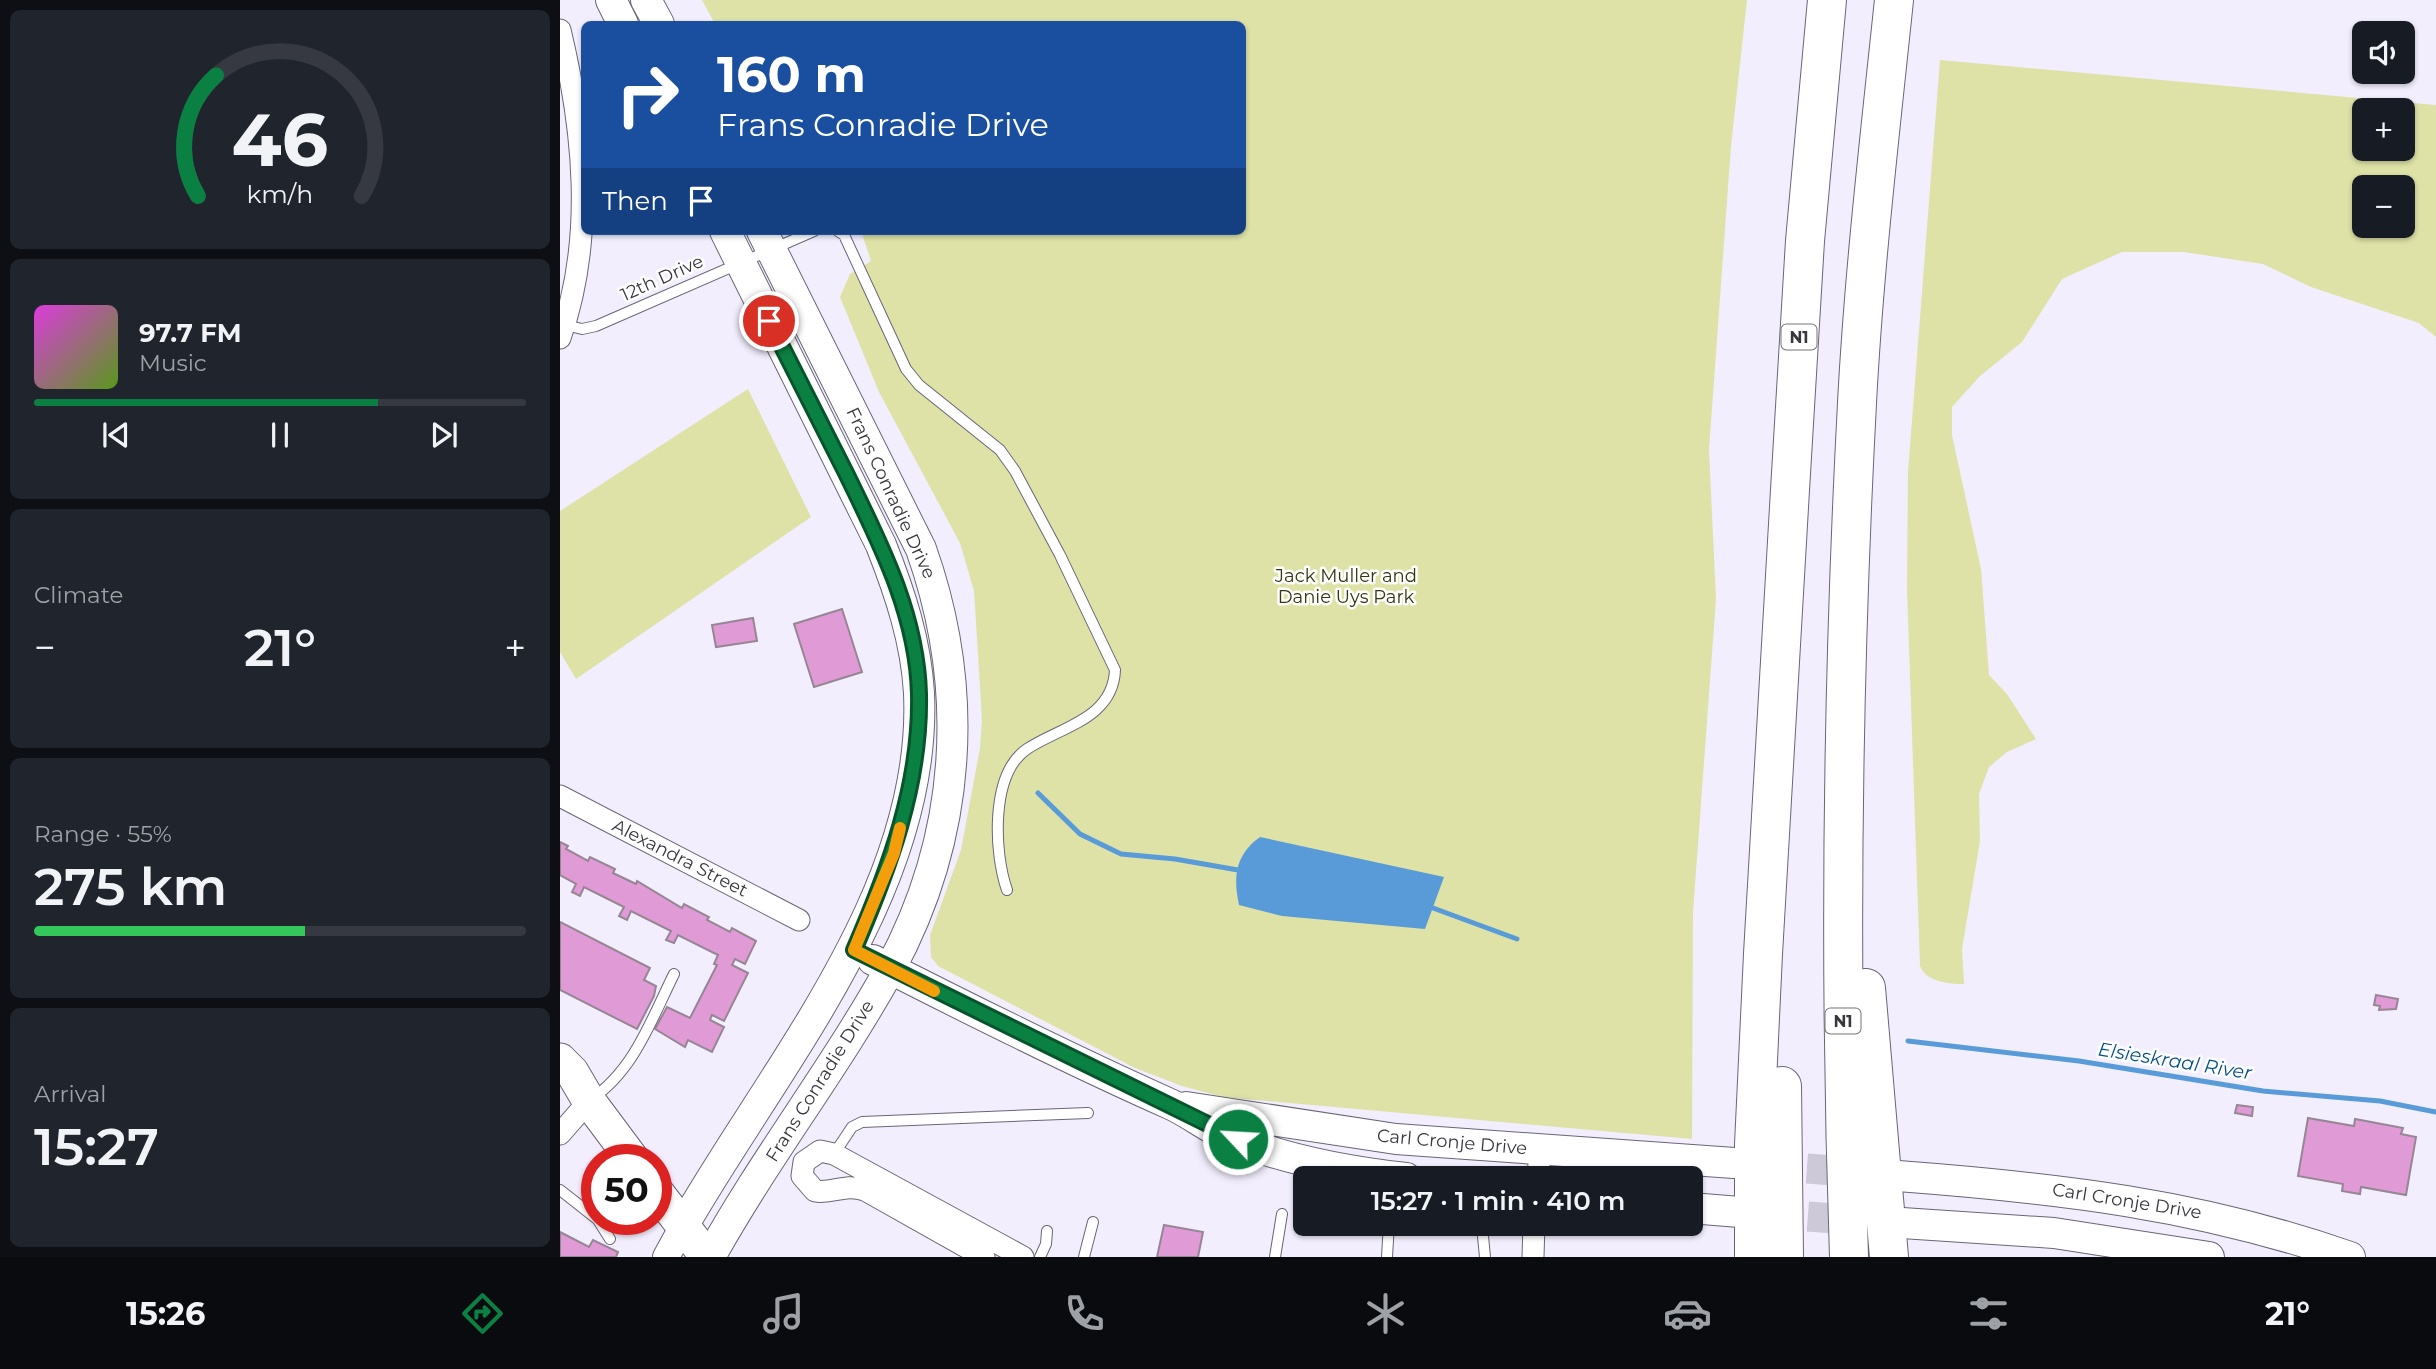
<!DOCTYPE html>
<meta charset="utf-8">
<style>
:root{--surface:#171b24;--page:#20242c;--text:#f1f3f6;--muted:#9ea1a6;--line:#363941;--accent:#0b8043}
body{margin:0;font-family:Montserrat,sans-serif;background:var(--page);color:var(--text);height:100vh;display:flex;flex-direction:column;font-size:26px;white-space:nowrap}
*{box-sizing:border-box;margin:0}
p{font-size:23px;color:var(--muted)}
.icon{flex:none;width:38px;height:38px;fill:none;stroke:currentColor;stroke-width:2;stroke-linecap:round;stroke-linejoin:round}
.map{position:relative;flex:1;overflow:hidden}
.sheet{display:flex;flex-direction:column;gap:10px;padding:10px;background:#0d0f14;width:560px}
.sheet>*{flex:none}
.hud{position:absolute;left:21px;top:21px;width:665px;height:214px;border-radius:10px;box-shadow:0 2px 5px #0004;background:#1a4fa0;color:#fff;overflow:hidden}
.fabs{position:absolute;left:1792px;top:21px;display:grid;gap:14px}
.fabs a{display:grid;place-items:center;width:63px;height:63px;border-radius:10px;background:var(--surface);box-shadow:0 2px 5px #0004;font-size:35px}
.speed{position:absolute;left:21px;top:1144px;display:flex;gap:14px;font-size:35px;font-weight:700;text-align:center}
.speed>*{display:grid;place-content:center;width:91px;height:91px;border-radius:50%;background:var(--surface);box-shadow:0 2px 5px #0004;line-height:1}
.speed .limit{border:10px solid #d22;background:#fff;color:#111}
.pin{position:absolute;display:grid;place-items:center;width:60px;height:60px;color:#fff;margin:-30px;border:4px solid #fff;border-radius:50%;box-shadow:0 2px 7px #0007}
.me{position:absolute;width:77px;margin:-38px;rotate:295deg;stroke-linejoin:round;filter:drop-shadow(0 0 5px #0008)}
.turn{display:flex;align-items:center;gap:24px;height:147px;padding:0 21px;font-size:32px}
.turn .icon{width:91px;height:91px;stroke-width:2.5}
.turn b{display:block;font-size:49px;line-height:60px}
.then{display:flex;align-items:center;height:66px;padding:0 21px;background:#0003;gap:14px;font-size:26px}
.big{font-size:52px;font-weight:600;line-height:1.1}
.sheet .card{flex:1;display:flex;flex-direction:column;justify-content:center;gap:10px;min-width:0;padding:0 24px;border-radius:10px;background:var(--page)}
.sheet .dial{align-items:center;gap:0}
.dial svg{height:182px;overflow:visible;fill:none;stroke:var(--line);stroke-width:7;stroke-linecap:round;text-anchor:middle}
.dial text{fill:var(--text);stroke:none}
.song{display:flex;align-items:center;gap:21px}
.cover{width:84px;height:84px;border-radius:10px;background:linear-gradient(135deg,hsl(300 70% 55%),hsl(90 70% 35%))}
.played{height:7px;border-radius:4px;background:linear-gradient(90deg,var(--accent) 70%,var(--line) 70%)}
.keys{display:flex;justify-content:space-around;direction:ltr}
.heat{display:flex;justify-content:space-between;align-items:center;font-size:38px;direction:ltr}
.charge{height:10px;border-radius:5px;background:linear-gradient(90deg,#34c759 55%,var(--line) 0)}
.trip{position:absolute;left:733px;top:1166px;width:410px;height:70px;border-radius:10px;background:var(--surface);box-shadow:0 2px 5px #0004;font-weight:600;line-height:70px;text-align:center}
.tabs{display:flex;height:112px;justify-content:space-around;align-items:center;background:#090b0e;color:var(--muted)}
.tabs .icon{width:49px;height:49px}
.tabs .on{color:var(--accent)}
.tabs b{font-size:32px;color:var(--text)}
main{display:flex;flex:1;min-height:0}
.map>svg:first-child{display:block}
.green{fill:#dee2a7;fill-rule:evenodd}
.water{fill:#589bd8}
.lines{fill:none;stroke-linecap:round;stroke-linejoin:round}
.stream{stroke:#589bd8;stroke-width:5}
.building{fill:#e09ad5;stroke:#968693;stroke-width:2}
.secondary-tunnel{stroke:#cdc9d8;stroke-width:30;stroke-dasharray:30 15;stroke-linecap:butt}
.service-casing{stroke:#6a6576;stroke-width:12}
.minor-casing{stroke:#6a6576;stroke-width:23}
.tertiary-casing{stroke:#6a6576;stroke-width:28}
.secondary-casing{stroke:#6a6576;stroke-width:32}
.primary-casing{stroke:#6a6576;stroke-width:35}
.motorway-casing{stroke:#6a6576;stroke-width:40}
.service{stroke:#fff;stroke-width:10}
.minor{stroke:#fff;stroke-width:21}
.tertiary{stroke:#fff;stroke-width:26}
.secondary{stroke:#fff;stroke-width:30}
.primary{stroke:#fff;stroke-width:33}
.motorway{stroke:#fff;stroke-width:38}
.route-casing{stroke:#07532c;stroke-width:18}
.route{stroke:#0b8043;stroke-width:12}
.slow{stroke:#f59e0b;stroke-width:12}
.labels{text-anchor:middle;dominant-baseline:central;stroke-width:5;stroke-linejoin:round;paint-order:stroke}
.shield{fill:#fefefe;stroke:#747378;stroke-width:2}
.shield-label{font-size:16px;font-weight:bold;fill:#39373e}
.street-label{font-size:18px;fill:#39373e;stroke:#fefefe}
.park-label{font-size:18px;fill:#353710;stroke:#fefefe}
.water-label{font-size:19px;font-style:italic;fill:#005189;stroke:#fefefe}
</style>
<main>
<section class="sheet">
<div class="card dial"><svg viewBox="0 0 100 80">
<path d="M14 69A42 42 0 1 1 86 69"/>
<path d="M14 69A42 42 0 0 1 22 16" stroke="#0b8043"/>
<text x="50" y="56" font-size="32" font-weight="700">46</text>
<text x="50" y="72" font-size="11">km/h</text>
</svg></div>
<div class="card">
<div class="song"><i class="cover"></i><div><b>97.7 FM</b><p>Music</p></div></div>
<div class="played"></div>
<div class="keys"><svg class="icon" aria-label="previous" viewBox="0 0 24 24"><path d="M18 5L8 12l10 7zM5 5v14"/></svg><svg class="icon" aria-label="pause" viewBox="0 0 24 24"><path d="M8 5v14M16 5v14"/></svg><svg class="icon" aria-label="next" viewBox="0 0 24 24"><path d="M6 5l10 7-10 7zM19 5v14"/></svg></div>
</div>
<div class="card"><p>Climate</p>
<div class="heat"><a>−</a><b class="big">21°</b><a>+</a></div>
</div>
<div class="card"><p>Range · 55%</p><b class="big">275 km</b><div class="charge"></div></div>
<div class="card"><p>Arrival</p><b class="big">15:27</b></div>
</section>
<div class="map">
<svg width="1876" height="1257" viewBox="0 0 1876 1257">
<rect width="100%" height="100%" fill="#f2eefe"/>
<path class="green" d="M142 0H1187L1171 146 1149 450 1156 599 1133 912 1132 1139 663 1097 622 1086 575 1068 378 966 371 957 370 935 401 850 420 748 422 720 414 591 400 543 319 392 280 297 290 274 311 261 301 231H682V24H155Z
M1380 60 1876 105V337L1859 323 1751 287 1703 264 1624 252H1562L1502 279 1462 342 1420 376 1392 407V435L1421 569 1429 675 1447 694 1476 739 1447 752 1429 767 1419 794 1420 841 1402 949 1404 984C1389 984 1366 982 1360 966L1347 589 1348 472ZM1843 110V149H1804V110ZM1843 187V226H1804V187Z
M188 389 251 517 16 679 0 652V511Z"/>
<path class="water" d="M700 837 884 877 865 929 722 916 679 905C673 877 675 855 700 837Z"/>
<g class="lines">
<path class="stream" d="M478 793 520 834 561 854 615 859 678 870
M873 908 957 939
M1348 1041 1519 1061 1703 1091 1820 1101 1876 1112"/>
</g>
<path class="building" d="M282 609 302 672 254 687 234 624Z
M193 618 197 641 156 647 152 625Z
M0 842 8 846 6 849 28 861 30 857 55 869 53 873 76 884 77 881 122 908 124 904 149 917 147 920 170 932 172 928 196 941 185 964 175 959 172 965 188 973 164 1021 152 1015 150 1020 164 1027 152 1052 128 1040 125 1047 95 1029 107 1007 130 1018 157 965 154 964 158 955 118 935 114 943 106 940 111 931 71 911 67 920 59 916 64 907 24 887 20 896 12 892 16 884 0 875Z
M0 922 90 968 84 980 96 986 94 996 77 1029 0 990Z
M1816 995 1838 999 1836 1009 1819 1010 1820 1006 1814 1005Z
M1677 1105 1693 1107 1692 1116 1675 1113Z
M1748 1118 1794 1126 1795 1119 1843 1128 1841 1134 1856 1137 1846 1195 1801 1187 1800 1194 1782 1191 1783 1184 1738 1176Z
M604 1225 643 1232 638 1257H597Z
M0 1232 29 1247 33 1240 58 1252 56 1257H0Z"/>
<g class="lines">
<path class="secondary-tunnel" d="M1202 1165 1306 1173
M1203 1213 1307 1221"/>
<g class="service-casing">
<path id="service" d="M278 231 284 235 346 369 359 385 440 450 455 471 500 555 555 670C553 719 500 727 467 749 430 774 434 853 447 890
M5 325 22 329 36 326 254 231
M31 1099C74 1071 92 1018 114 974
M274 1154 292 1127 302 1122 528 1113
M0 1190 37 1219
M38 1220 50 1239
M922 1226 925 1257
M480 1257 486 1244 487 1231
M524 1257 533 1222
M715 1257 722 1214
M827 1257 829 1223"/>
</g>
<g class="minor-casing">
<path id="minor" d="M0 30C24 130 35 239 0 338
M0 796 239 920
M0 1134 29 1101
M978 1178 980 1149
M424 1257 305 1190C284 1183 274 1194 255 1191L242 1176 244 1162 260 1151 274 1154 463 1257
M973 1257 974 1223"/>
</g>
<g class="tertiary-casing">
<path id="tertiary" d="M106 1257 123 1226"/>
</g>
<g class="secondary-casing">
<path id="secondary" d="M51 0 63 24
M86 0 99 24
M313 960C411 1010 509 1059 610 1104 628 1112 643 1124 661 1133 718 1159 784 1171 846 1178
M626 1107 836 1139 1174 1163
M1338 1176C1497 1188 1638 1204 1790 1257
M1130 1208 1180 1212
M1342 1223 1494 1233 1649 1257
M123 1226C216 1064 368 890 359 693 356 641 340 593 321 545L165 231
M150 1257C205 1158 275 1068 330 969 402 836 411 690 361 549L202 231"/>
</g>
<g class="primary-casing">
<path id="primary" d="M0 1060 12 1072 29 1101 73 1160
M96 1191 147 1257"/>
</g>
<g class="motorway-casing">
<path id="motorway" d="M1306 988 1329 1257
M1222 1086 1224 1257
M1194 1257V1145L1203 954 1230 490 1245 241 1267 0
M1289 1257C1279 973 1282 687 1297 403 1304 269 1320 134 1334 0"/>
</g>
<use href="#service" class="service"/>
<use href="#minor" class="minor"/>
<use href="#tertiary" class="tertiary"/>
<use href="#secondary" class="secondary"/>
<use href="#primary" class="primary"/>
<use href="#motorway" class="motorway"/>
</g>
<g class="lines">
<g class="route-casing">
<path id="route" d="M209 321C235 372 261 423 286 473 320 543 357 614 359 694 361 784 329 869 294 950L678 1139"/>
</g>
<use href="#route" class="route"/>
<path class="slow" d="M340 828 334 853 294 950 374 991"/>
</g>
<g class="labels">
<g class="shield">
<rect x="1221.5" y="324.5" width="35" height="25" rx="5"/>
<rect x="1265.5" y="1008.5" width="35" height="25" rx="5"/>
</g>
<g class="shield-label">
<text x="1239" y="337">N1</text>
<text x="1283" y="1021">N1</text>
</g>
<g class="street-label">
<text transform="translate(102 278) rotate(-24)">12th Drive</text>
<text transform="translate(331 493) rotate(65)">Frans Conradie Drive</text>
<text transform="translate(120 858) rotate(27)">Alexandra Street</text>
<text transform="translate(260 1081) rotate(-58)">Frans Conradie Drive</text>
<text transform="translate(892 1142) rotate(5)">Carl Cronje Drive</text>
<text transform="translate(1567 1201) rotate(9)">Carl Cronje Drive</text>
</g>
<g class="park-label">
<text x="786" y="576">Jack Muller and<tspan x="786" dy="21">Danie Uys Park</tspan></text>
</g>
<g class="water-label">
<text transform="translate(1615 1061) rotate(9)">Elsieskraal River</text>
</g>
</g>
</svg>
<div class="fabs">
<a><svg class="icon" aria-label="sound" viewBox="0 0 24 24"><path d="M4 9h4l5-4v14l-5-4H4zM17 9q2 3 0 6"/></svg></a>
<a>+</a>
<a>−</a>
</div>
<div class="speed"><div class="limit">50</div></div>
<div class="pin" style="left:209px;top:321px;background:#d93025"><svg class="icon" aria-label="arrive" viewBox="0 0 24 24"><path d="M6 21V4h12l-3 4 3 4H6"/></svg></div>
<svg class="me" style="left:678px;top:1139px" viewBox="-20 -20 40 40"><circle r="17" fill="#0b8043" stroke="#fff" stroke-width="3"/><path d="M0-11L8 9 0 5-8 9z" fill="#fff"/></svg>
<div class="trip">15:27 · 1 min · 410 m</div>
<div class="hud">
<div class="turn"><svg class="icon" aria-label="right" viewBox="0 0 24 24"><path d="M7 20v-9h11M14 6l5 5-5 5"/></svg><div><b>160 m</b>Frans Conradie Drive</div></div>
<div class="then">Then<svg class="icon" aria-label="arrive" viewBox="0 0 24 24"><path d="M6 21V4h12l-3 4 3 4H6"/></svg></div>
</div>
</div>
</main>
<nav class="tabs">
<b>15:26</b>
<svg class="icon on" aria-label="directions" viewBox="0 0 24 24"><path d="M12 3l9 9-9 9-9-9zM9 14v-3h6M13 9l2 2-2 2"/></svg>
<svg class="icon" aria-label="music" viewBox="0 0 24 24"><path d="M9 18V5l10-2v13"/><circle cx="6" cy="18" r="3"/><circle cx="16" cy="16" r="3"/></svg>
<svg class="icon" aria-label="phone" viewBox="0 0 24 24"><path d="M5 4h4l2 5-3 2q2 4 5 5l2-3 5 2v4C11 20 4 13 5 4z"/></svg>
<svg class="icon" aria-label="climate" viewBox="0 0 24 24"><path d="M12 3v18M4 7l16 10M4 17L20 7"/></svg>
<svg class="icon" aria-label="car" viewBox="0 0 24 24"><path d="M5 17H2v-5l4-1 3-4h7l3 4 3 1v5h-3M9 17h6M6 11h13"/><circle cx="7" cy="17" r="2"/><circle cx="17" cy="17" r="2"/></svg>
<svg class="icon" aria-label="filters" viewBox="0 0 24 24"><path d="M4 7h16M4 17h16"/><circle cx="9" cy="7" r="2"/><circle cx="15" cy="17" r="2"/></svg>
<b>21°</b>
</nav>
